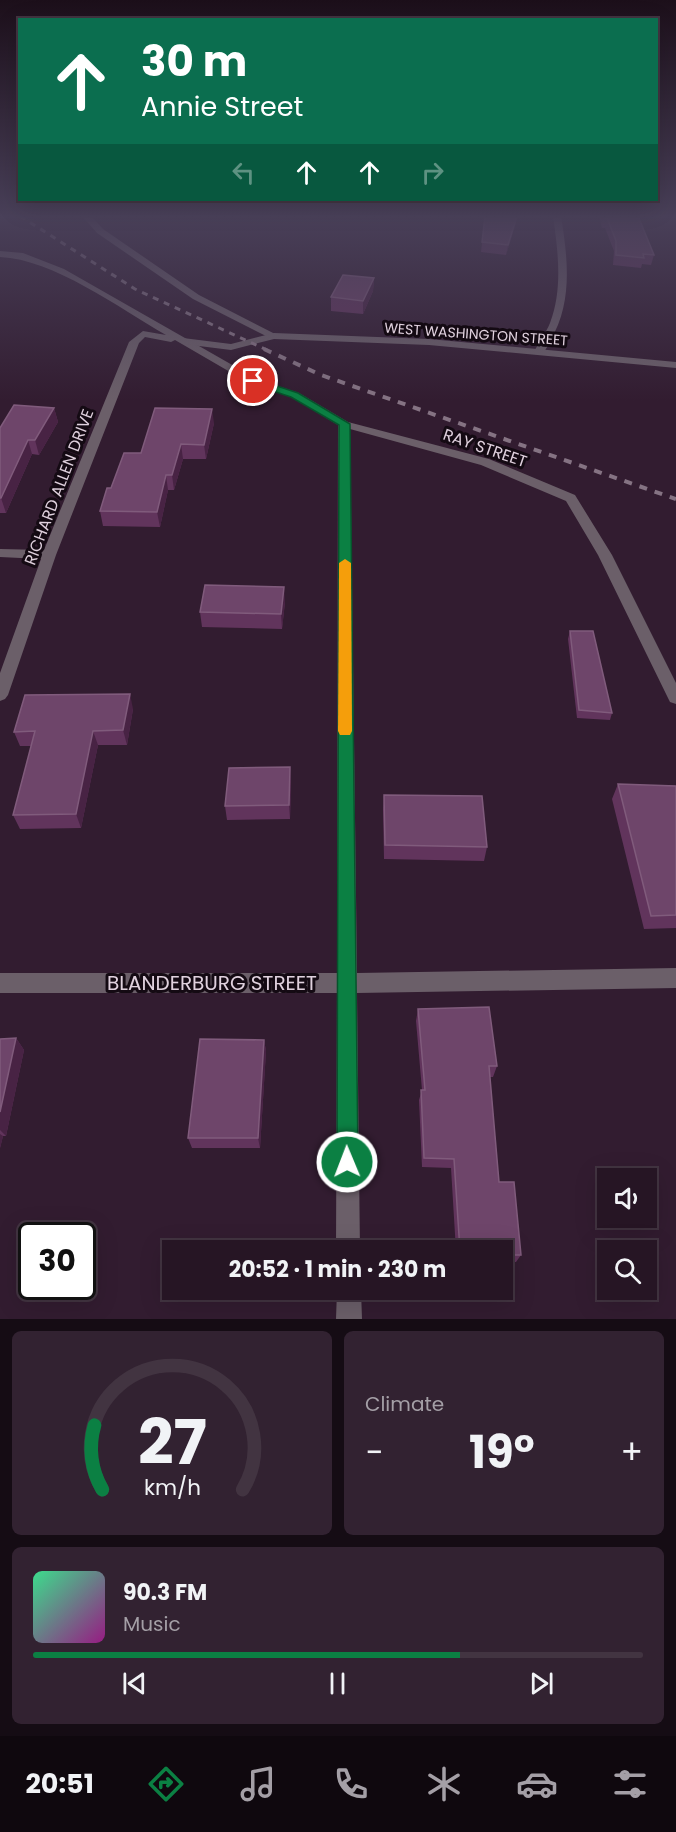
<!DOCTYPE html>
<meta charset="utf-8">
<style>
:root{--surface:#261524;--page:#322231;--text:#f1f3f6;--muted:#a49fa6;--line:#423441;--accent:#0b8043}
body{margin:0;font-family:Poppins,sans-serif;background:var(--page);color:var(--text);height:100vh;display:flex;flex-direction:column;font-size:22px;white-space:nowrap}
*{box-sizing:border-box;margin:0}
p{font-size:20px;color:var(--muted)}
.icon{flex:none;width:33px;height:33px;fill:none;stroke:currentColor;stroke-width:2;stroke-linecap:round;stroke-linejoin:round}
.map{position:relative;height:1319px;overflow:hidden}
.side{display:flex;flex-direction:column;gap:12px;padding:12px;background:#150c14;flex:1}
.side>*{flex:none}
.banner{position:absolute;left:18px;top:18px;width:640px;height:183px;border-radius:0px;box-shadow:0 6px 24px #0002,0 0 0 2px var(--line);background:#0b6e4f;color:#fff;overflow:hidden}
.controls{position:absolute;left:597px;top:1168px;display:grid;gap:12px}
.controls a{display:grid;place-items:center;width:60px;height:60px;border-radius:0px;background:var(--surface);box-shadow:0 6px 24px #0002,0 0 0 2px var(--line);font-size:30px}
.speed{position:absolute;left:18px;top:1222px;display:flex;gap:12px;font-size:30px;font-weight:700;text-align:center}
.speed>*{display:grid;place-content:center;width:78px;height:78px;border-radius:50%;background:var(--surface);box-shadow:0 6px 24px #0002,0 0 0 2px var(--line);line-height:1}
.speed .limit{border:3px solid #111;border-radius:9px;background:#fff;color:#111}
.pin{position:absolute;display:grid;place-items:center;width:51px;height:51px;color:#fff;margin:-26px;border:3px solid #fff;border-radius:50%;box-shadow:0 2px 6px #0007}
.me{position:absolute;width:66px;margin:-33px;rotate:359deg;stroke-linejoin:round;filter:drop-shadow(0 0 4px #0008)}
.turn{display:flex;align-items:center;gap:21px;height:126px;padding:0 24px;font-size:27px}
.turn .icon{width:78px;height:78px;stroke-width:2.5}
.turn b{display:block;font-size:42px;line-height:51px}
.lanes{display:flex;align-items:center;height:57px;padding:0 24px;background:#0003;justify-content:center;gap:30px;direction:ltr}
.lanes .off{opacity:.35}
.big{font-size:45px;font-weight:700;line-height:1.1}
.side .card{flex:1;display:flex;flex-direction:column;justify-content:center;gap:9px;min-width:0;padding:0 21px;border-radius:9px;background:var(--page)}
.side .dial{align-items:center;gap:0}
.dial svg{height:156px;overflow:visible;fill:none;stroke:var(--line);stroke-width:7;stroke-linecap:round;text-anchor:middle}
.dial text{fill:var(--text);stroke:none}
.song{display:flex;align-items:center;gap:18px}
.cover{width:72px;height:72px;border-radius:9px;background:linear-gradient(135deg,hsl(150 70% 55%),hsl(310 70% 35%))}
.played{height:6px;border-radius:3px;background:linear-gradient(90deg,var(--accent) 70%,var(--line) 70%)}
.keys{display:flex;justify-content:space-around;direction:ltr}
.heat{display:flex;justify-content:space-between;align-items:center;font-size:33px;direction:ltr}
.side .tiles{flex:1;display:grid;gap:12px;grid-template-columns:1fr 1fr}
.card:last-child{grid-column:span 2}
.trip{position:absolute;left:162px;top:1240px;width:351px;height:60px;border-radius:0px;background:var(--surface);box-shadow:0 6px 24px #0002,0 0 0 2px var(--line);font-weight:700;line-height:60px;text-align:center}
.dock{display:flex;height:96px;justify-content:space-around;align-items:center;background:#0f080e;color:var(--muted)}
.dock .icon{width:42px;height:42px}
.dock .current{color:var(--accent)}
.dock b{font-size:27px;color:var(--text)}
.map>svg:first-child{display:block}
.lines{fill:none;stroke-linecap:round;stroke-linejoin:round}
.minor{fill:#6b5f69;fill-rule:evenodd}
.tertiary{fill:#6b5f69;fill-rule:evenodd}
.rail-far1{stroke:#857383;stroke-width:3;stroke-dasharray:6 6;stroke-linecap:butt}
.rail{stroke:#857383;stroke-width:4;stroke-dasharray:8 8;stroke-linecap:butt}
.wall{fill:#61345c}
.shaded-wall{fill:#482344}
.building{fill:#6e456a;stroke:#805b7c;stroke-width:1.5}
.route{fill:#0b8043;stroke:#07532c;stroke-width:1.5}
.slow{fill:#f59e0b}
.labels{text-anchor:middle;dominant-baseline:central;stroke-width:6;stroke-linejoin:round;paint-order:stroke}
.far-street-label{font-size:14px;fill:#e0d1de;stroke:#140a13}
.street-label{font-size:16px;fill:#e0d1de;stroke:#140a13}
.near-street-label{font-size:20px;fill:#e0d1de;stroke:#140a13}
</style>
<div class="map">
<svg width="676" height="1319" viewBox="0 0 676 1319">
<rect width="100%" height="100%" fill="#321c30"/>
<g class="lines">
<path class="minor" d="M82 216H91L103 229 199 295 279 336 270 338 193 299 97 233Z
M553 216H561C568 259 573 303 550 341 547 347 545 353 539 355L534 352C539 342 546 333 550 323 563 289 558 251 553 216Z
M0 251 23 253 64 269 257 379 299 393 348 422 489 459 575 495 612 555 676 683V704L670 702 668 698 598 555 566 501 481 465 350 429 357 973 676 968V988L357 993 360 1251H336L337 993H0V973H337L338 425 291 397 249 383 175 340 171 342 145 337 139 343 56 555 8 695 5 699 0 701V673L41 559 0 557V549L44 550 129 342 143 331 166 335C119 308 53 259 0 257Z
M337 1290H361L362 1319H336Z"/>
<path class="tertiary" d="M274 333 429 339 676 362V368L429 345 274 339 231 350 183 344 178 341 183 338 231 344Z"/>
<path class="rail-far1" d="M20 216 135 289 267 350"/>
<path class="rail" d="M264 349 321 375 676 499"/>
</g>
<path class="wall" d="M485 216H518L506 255 481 252Z
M599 216H638L654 255 651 265 642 264 641 268 613 265 614 251 605 228H602Z
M374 278 373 291 363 314 331 311V297Z
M54 408 58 422 39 455 32 454 6 513H0V428Z
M214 423 206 459H183L174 490H168L160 527 103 526 100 511 111 488 141 453Z
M285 602 282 629 202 627 200 612Z
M570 631 612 713 610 720 577 718 568 639Z
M133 709 127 745H98L81 828 20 829 13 815 31 746H20L14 732Z
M291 781 290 819 227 820 225 806Z
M618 784 676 786V928L644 929 612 799Z
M384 795 487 847 484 861 384 859 383 809Z
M418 1009 497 1066 493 1077H490L499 1182 521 1255 516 1262H502V1251H456L451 1168 422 1167 419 1100 422 1090 416 1021Z
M16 1038 24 1050 6 1136H3L0 1148V1039Z
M264 1040 266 1051 260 1148H192L188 1138Z"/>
<path class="shaded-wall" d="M517 216H518L506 255 508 245Z
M374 278 373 291 363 314V301Z
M54 408 58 422 39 455 35 440Z
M212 409 214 423 206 459 204 445Z
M28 440 32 454 6 513 1 498Z
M181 444 183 459 174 490 172 475Z
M166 475 168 490 160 527 157 512Z
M284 587 285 602 282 629 281 614Z
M130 694 133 709 127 745 123 730Z
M93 731 98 745 81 828 76 814Z
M290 767 291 781 290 819 289 805Z
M16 1038 24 1050 6 1136 0 1130V1112Z
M264 1040 266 1051 260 1148 258 1138Z
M0 1134 3 1136 0 1148Z"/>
<path class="building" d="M485 216H517L508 245 482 242Z
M604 216H638L654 255 643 254 644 258 616 255V241L607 218H604Z
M343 275 374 278 363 301 331 297Z
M14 405 54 408 35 440H28L1 498H0V428Z
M155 408 212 409 204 445 181 444 172 475H166L157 512 100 511 107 488H111L124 453H141Z
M205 585 284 587 281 614 200 612Z
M570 631H593L612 713 579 710Z
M130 694 123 730 93 731 76 814 13 815 35 731 14 732 25 695Z
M290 767 289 805 225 806 229 768Z
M618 784 676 786V915L651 916Z
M384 795 482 796 487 847 385 845Z
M489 1007 497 1066H489L499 1182H514L521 1255H502V1251H460L454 1159 424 1158 421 1090H425L418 1009Z
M16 1038 0 1112V1039Z
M200 1039 264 1040 258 1138H188Z"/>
<linearGradient id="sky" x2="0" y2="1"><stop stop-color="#1c0f1a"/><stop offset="0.54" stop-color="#494059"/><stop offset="1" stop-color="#494059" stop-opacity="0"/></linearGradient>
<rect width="676" height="401" fill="url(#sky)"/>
<path class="route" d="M249 379H256L298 393 350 424 358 1162 355 1169 347 1172 340 1169 337 1162 339 425 291 397 249 383Z"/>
<path class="slow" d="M345 559 351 563 352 731 350 735H340L338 731 339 563Z"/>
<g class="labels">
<g class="far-street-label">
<text transform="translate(476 334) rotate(4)">WEST WASHINGTON STREET</text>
</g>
<g class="street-label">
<text transform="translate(485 448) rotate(19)">RAY STREET</text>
<text transform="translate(59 487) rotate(-69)">RICHARD ALLEN DRIVE</text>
</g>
<g class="near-street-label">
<text x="212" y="983">BLANDERBURG STREET</text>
</g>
</g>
</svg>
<div class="controls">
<a><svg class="icon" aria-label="sound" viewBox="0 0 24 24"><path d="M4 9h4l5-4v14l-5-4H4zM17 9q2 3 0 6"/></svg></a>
<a><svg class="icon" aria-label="search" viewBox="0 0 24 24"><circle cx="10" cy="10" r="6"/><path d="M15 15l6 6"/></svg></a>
</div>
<div class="speed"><div class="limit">30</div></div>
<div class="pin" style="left:253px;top:381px;background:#d93025"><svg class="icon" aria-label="arrive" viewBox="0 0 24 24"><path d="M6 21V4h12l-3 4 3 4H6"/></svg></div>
<svg class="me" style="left:347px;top:1162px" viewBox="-20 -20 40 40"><circle r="17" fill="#0b8043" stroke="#fff" stroke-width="3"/><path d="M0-11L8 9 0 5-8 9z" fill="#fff"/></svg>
<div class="trip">20:52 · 1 min · 230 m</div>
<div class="banner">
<div class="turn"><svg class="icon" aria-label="ahead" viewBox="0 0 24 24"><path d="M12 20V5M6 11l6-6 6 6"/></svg><div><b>30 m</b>Annie Street</div></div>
<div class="lanes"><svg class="icon off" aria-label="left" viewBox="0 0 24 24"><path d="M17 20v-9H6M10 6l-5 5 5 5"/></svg><svg class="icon" aria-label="ahead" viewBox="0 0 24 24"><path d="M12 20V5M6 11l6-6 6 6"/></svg><svg class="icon" aria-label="ahead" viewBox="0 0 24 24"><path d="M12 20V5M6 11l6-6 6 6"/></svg><svg class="icon off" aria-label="right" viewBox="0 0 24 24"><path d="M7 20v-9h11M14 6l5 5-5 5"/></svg></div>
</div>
</div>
<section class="side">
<div class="tiles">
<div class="card dial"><svg viewBox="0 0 100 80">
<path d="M14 69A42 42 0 1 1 86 69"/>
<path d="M14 69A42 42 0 0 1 10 36" stroke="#0b8043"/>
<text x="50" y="56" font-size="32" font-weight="700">27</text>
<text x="50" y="72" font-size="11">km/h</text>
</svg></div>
<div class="card"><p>Climate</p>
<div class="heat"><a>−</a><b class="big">19°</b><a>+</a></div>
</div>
<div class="card">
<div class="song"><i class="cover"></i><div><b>90.3 FM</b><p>Music</p></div></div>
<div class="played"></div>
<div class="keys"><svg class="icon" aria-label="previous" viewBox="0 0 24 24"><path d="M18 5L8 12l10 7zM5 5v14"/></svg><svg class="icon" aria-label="pause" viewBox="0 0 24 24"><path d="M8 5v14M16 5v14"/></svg><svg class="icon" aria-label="next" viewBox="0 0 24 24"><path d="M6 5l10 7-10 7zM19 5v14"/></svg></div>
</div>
</div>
</section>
<nav class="dock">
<b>20:51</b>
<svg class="icon current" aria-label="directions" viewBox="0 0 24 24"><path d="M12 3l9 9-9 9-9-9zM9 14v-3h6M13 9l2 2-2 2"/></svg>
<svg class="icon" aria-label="music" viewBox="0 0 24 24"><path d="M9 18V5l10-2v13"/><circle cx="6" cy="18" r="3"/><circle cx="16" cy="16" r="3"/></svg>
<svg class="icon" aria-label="phone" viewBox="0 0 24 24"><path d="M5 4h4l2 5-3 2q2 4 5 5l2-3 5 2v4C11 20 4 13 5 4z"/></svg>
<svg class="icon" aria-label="climate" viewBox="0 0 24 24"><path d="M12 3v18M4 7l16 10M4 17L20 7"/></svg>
<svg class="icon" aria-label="car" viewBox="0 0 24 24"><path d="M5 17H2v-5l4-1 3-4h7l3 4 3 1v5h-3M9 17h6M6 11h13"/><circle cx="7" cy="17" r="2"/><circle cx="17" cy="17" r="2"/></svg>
<svg class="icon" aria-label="filters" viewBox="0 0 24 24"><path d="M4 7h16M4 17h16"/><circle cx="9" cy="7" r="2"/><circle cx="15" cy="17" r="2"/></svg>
</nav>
